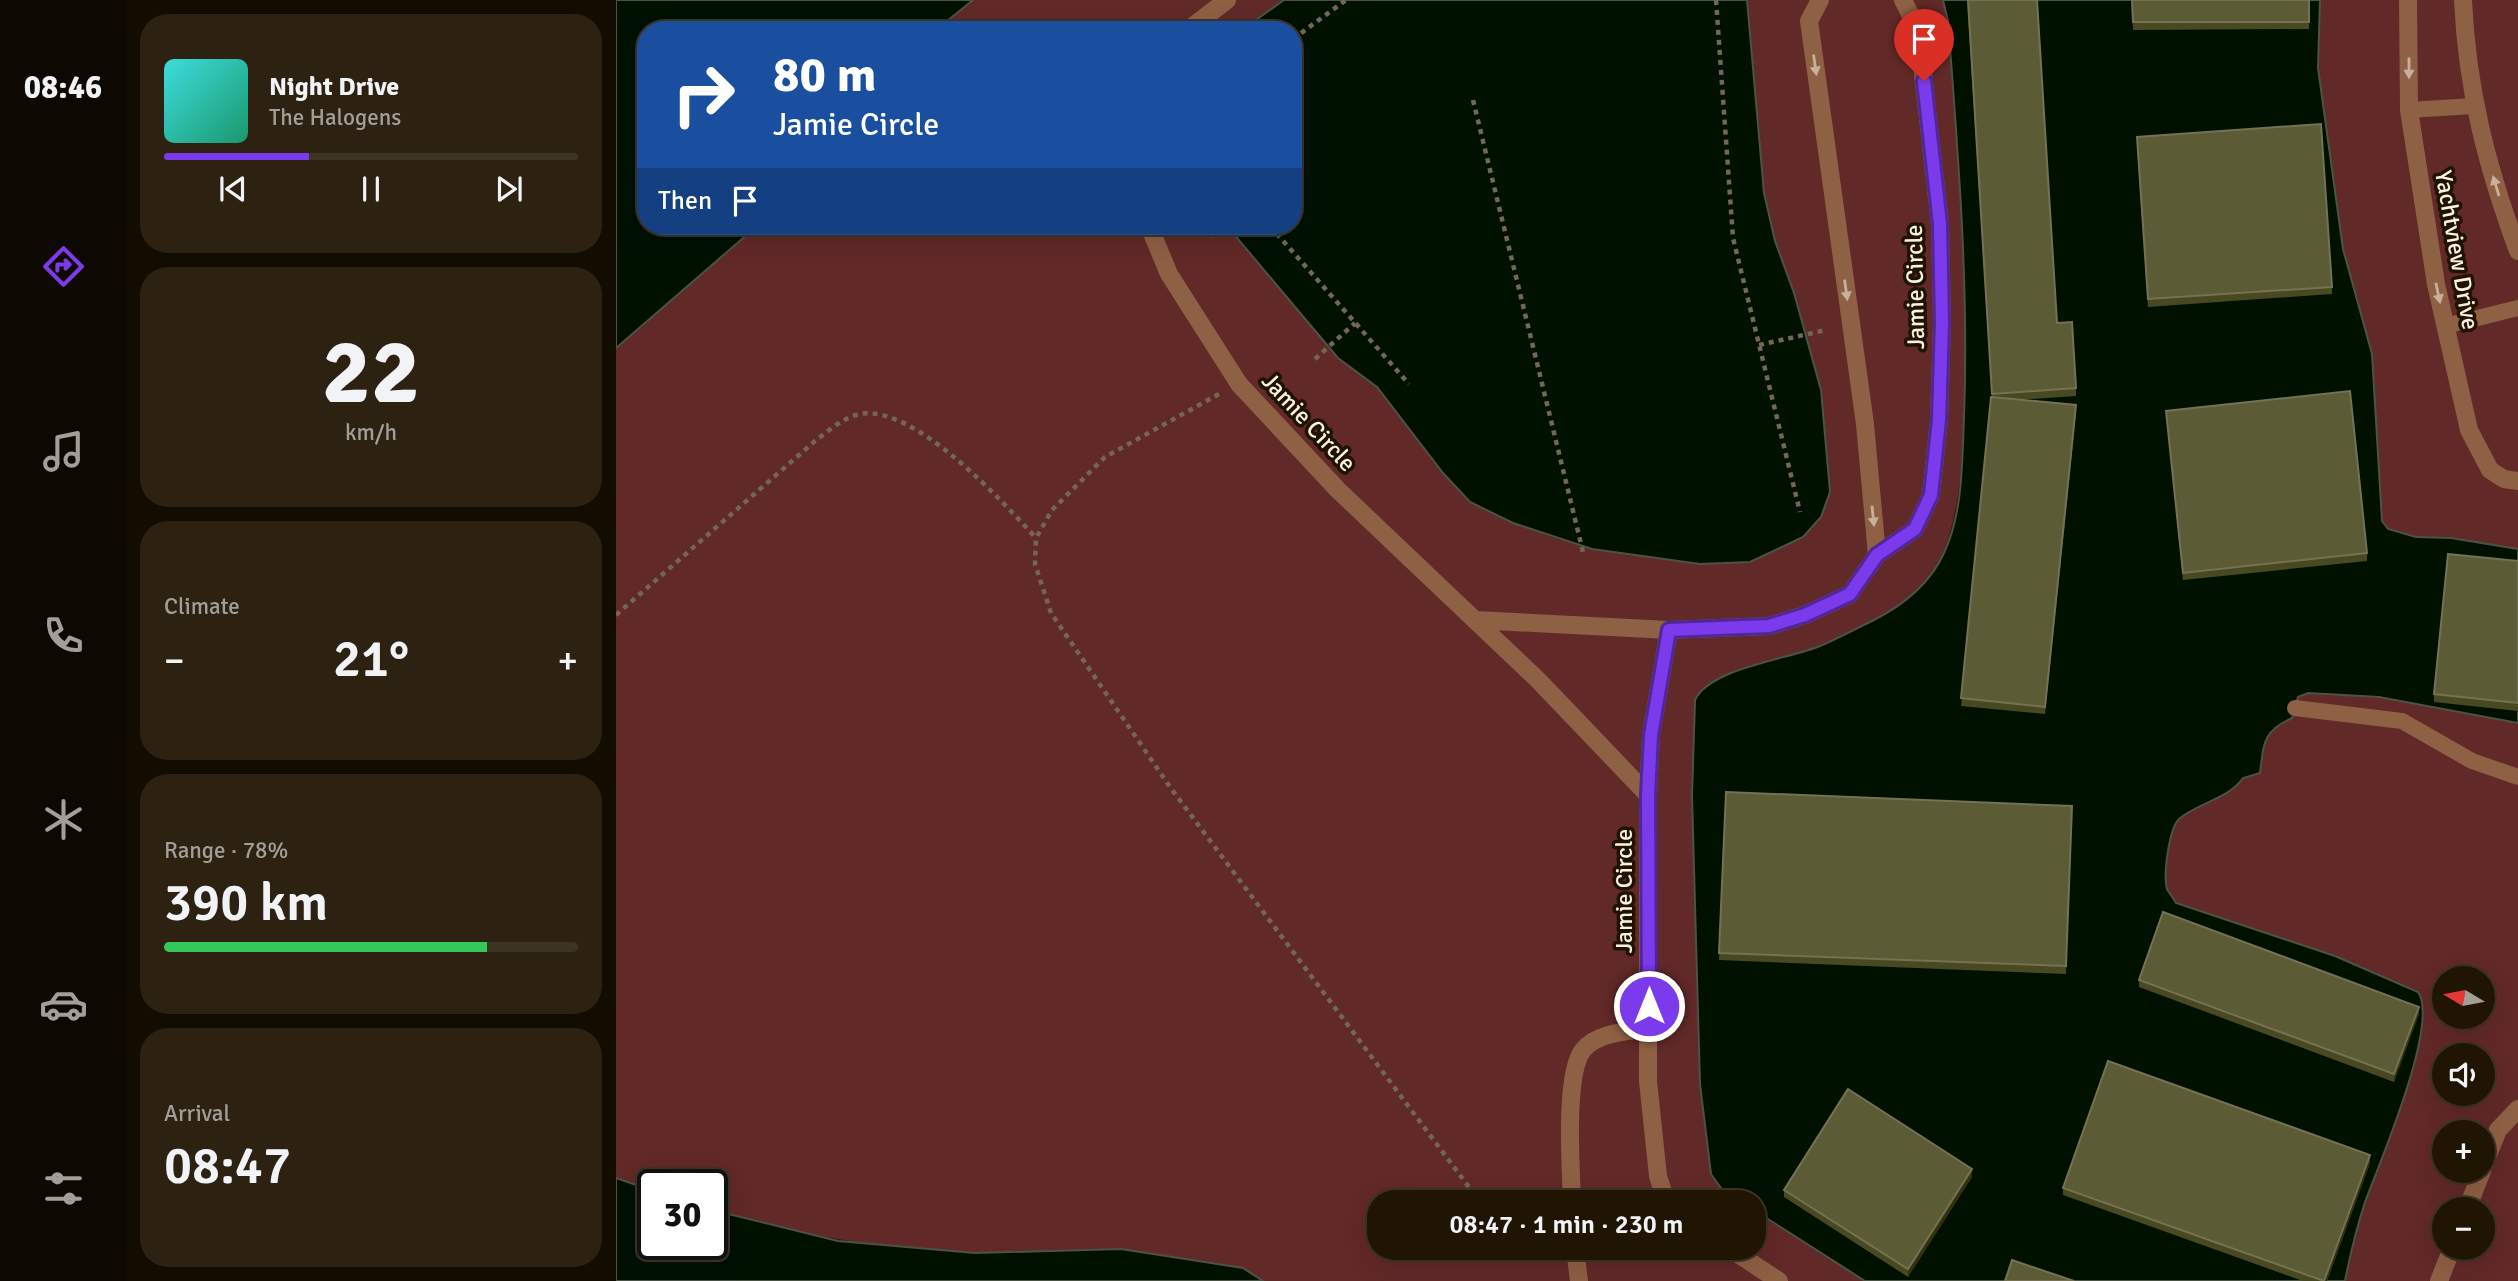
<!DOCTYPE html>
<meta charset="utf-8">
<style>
:root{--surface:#201502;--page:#2d2211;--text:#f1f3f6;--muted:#a29f99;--line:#3d3424;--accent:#7c3aed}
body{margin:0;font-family:Signika,sans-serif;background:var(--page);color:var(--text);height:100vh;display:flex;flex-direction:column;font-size:26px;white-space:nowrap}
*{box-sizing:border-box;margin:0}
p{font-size:23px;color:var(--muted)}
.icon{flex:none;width:38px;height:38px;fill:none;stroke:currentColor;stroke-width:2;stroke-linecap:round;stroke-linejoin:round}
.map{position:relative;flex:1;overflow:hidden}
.sheet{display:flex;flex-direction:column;gap:14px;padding:14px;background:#120c01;width:490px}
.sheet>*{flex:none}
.hud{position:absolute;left:21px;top:21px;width:665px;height:214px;border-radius:28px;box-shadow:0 7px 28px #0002,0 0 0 2px var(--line);background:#1a4fa0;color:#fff;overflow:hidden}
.needle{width:46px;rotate:280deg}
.tools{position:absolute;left:1816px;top:966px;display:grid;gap:14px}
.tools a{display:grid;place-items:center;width:63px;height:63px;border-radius:50%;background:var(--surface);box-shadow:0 7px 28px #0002,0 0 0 2px var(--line);font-size:35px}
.speed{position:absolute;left:21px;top:1169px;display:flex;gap:14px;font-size:35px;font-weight:700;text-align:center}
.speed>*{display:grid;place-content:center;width:91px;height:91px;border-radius:50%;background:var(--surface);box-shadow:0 7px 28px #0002,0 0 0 2px var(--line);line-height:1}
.speed .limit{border:4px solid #111;border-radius:10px;background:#fff;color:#111}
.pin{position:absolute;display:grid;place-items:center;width:60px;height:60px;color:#fff;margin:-72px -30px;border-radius:50% 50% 50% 0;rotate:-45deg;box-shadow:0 0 7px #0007}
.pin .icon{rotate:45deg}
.me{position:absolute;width:77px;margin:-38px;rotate:0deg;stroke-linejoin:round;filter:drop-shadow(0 0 5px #0008)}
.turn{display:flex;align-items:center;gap:24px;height:147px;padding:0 21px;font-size:32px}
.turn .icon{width:91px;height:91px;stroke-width:2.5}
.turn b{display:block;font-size:49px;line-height:60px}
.then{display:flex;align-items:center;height:66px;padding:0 21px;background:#0003;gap:14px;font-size:26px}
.big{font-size:52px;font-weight:600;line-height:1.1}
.sheet .tile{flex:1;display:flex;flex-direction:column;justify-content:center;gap:10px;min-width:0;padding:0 24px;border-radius:28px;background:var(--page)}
.sheet .dial{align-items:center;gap:0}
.dial b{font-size:91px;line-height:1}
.song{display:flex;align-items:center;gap:21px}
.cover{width:84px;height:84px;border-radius:10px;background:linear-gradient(135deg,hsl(180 70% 55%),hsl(160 70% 35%))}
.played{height:7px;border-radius:4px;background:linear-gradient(90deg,var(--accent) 35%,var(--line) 35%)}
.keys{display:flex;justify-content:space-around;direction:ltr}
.heat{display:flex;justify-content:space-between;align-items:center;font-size:38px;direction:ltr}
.charge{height:10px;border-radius:5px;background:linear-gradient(90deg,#34c759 78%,var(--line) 0)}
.trip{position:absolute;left:751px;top:1190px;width:399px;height:70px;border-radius:28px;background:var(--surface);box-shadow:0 7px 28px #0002,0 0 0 2px var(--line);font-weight:600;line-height:70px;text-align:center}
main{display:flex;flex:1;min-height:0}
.dock{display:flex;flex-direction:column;width:126px;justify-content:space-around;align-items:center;background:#0d0801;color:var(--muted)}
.dock .icon{width:49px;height:49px}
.dock .current{color:var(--accent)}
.dock b{font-size:32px;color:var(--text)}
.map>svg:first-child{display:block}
.green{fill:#612928;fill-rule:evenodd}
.water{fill:#010;stroke:#4b5444;stroke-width:2}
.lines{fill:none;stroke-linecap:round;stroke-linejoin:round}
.path{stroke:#736751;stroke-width:4.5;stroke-dasharray:5 5;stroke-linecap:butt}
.lane{stroke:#8e6044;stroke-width:16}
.street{stroke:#8e6044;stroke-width:18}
.wall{fill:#484921}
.shaded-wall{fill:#342f0c}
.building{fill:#5b5b36;stroke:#747251;stroke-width:2}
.oneway{fill:#c9b09b}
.route-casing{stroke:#51269a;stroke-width:18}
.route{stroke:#7c3aed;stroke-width:12}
.labels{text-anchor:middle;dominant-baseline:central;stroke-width:7;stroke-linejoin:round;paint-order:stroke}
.street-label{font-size:24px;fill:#faf1e2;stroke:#201300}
</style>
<main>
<nav class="dock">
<b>08:46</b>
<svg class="icon current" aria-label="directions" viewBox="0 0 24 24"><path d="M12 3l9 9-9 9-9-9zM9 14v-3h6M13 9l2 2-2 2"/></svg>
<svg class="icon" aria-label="music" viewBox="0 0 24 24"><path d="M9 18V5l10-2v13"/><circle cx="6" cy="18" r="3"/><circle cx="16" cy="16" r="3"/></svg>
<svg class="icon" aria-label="phone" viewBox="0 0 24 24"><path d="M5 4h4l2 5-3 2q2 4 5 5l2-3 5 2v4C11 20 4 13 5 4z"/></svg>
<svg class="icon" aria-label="climate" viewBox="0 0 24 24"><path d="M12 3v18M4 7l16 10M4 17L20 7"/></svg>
<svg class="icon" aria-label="car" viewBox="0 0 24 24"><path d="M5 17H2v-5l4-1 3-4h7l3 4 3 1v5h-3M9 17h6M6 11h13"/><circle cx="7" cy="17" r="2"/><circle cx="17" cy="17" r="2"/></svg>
<svg class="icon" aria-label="filters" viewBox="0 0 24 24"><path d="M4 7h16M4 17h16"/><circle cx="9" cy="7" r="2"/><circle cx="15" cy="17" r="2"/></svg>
</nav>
<section class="sheet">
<div class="tile">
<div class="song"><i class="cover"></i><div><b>Night Drive</b><p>The Halogens</p></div></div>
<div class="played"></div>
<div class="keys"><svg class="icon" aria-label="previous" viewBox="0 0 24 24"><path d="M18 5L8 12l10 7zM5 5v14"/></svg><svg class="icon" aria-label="pause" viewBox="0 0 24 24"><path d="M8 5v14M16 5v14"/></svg><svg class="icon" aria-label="next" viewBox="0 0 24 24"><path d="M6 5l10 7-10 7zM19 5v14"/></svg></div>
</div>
<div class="tile dial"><b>22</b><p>km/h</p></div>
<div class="tile"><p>Climate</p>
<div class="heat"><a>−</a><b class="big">21°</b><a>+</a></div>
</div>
<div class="tile"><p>Range · 78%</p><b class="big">390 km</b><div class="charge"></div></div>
<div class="tile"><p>Arrival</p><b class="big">08:47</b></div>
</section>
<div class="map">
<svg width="1902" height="1281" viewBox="0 0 1902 1281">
<rect width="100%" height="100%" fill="#2a1c02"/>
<path class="green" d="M357 0H668L626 30H320Z
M1131 0H1327L1332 21C1340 132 1380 499 1312 580 1278 621 1218 639 1170 658 1140 669 1111 682 1082 694L1079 700 1076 796 1084 1084 1095 1174 1105 1188 1126 1202H763V1248H1138V1210L1249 1281H647L627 1268C451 1258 266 1262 96 1210V1185H37V1191L0 1178V348L141 226H611L722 358 761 387 827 473 897 523 941 539 1018 556 1214 492 1205 390 1178 293 1159 241 1148 193Z
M1704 0H1902V549L1836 538 1800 537 1772 529 1766 521 1756 354 1727 249 1702 68Z
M1692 693 1763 697 1902 723V1281H1729C1734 1255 1741 1227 1749 1202 1763 1164 1824 1023 1802 991L1719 956 1560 903C1558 899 1553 893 1551 889 1547 875 1553 829 1563 819 1583 802 1611 801 1627 778L1644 773C1648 743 1646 733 1676 718L1682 697ZM1829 978H1867V1017H1829ZM1829 1055H1867V1094H1829ZM1829 1132H1867V1171H1829ZM1829 1209H1867V1248H1829Z"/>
<path class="water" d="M0 0H357L320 30H30V226H141L0 348Z
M668 0H1131L1148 193 1159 241 1178 293 1205 390 1214 492 1205 517 1187 537 1134 562 1084 564 976 549 897 523 854 502 827 473 761 387 722 358 611 226H677V30H626Z
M1327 0H1704L1702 68 1727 249 1756 354 1766 521 1772 529 1800 537 1835 538 1902 549V723L1763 697 1692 693 1682 697 1676 718C1646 732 1648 743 1644 773L1627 778C1611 800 1583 802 1563 819 1553 829 1547 875 1551 889 1553 893 1558 899 1560 903L1719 956 1802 992C1824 1023 1763 1164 1749 1202 1741 1227 1734 1255 1729 1281H1249L1138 1210V1202H1126L1105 1188 1095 1174 1084 1084 1076 796 1079 700C1094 668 1173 659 1204 646 1221 639 1239 629 1256 621 1286 606 1314 584 1328 553 1347 513 1346 462 1348 418 1353 285 1342 153 1332 21Z
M0 1178 37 1191V1244H96V1210L222 1241 359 1253 505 1249 627 1268 647 1281H0Z"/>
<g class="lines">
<path class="path" d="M1100 0 1117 238 1184 512
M677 39 730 0
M857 100 968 556
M654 226 793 384
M595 236 606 226
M1143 345 1210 330
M699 359 739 323
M603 394 489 457 436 510 420 538 419 564 435 613 554 787 864 1202
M0 615 199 441C212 431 228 417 244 414 298 404 386 501 420 538"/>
<path class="lane" d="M1793 110 1858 106
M1829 326 1902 308
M1679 708 1786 721 1856 761 1902 777"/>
<path class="street" d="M1204 0 1193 21 1249 424 1261 555
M1792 0 1793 110 1820 284 1853 430 1874 470 1888 479 1902 481
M1847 0C1851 90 1871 167 1902 251
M572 30 611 0
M533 226 553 274 623 384 722 490 922 680 1032 795
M859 620 1053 630 1153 626 1189 615 1234 594 1261 555 1299 529 1315 495 1323 420 1326 323 1324 224 1302 30 1287 0
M1053 630 1035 735 1032 795V1081L1042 1176 1048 1195 1055 1202
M1867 1167 1882 1130 1902 1109
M956 1202C955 1170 948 1074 967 1050 981 1032 1012 1032 1033 1028
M1020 1202 1048 1195
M1851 1209 1866 1171
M959 1248 963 1281
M1113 1248 1163 1281
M1823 1281 1836 1248"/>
</g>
<path class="wall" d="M1351 0 1460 388V396L1401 400 1460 413 1429 714 1345 706 1376 397Z
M1516 0H1693V29L1517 30Z
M1521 145 1716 287V294L1532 307Z
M1550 411 1751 553V561L1567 580Z
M1902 561V711L1818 702V694Z
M1110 792 1456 806 1450 974 1103 960Z
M1523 980 1803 1014 1778 1082 1523 987Z
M1754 1163 1711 1281H1687L1447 1195V1188Z
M1356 1177 1292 1277 1168 1197V1190Z"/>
<path class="shaded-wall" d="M1460 405V413L1429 714V707Z
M1803 1007V1014L1778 1082V1074Z
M1754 1155V1163L1711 1281H1708Z
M1356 1169V1177L1292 1277V1269Z"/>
<path class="building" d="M1352 0H1421L1441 323 1456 322 1460 388 1376 394Z
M1516 0H1693V22H1517Z
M1705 124 1716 287 1532 299 1521 137Z
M1734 391 1751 553 1567 573 1550 411Z
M1375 397 1460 405 1429 707 1345 698Z
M1832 554 1902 561V703L1818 694Z
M1110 792 1456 806 1450 966 1103 953Z
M1547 912 1803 1007 1778 1074 1523 980Z
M1492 1061 1754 1155 1708 1281 1447 1188Z
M1232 1089 1356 1169 1292 1269 1168 1190Z
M1396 1260 1458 1281H1389Z"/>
<defs><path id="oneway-solid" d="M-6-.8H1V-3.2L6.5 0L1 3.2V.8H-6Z" transform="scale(1.75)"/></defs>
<g class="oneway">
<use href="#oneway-solid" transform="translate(1199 65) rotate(82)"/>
<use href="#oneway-solid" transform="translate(1793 68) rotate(90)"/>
<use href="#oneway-solid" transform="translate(1880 186) rotate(-107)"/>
<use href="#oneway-solid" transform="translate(1230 290) rotate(82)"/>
<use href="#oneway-solid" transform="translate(1822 293) rotate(78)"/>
<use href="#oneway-solid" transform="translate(1257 516) rotate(84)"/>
</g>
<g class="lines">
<g class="route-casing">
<path id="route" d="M1033 1006 1032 795 1035 735 1053 630 1153 626 1189 615 1234 594 1261 555 1299 529 1315 495 1323 420 1326 323 1324 224 1308 81"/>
</g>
<use href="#route" class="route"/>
</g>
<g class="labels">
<g class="street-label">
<text transform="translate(1841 250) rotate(80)">Yachtview Drive</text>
<text transform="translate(1299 287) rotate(-91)">Jamie Circle</text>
<text transform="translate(693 422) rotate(47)">Jamie Circle</text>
<text transform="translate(1008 891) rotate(-90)">Jamie Circle</text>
</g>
</g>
</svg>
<div class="tools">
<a><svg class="needle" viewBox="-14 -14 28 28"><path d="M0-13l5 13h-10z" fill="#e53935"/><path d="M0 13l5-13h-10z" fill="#a29f99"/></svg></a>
<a><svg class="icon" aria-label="sound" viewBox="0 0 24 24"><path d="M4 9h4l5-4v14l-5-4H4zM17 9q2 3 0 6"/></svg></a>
<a>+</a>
<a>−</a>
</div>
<div class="speed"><div class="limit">30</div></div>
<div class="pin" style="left:1308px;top:81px;background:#d93025"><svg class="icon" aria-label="arrive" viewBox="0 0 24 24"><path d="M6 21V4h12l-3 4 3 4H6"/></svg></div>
<svg class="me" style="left:1033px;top:1006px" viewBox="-20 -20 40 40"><circle r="17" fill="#7c3aed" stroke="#fff" stroke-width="3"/><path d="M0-11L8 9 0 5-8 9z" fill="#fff"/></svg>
<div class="trip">08:47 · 1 min · 230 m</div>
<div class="hud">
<div class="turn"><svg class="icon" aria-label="right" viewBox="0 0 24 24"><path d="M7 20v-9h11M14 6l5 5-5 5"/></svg><div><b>80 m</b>Jamie Circle</div></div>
<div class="then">Then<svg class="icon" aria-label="arrive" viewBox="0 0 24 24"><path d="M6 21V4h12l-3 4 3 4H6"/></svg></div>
</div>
</div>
</main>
